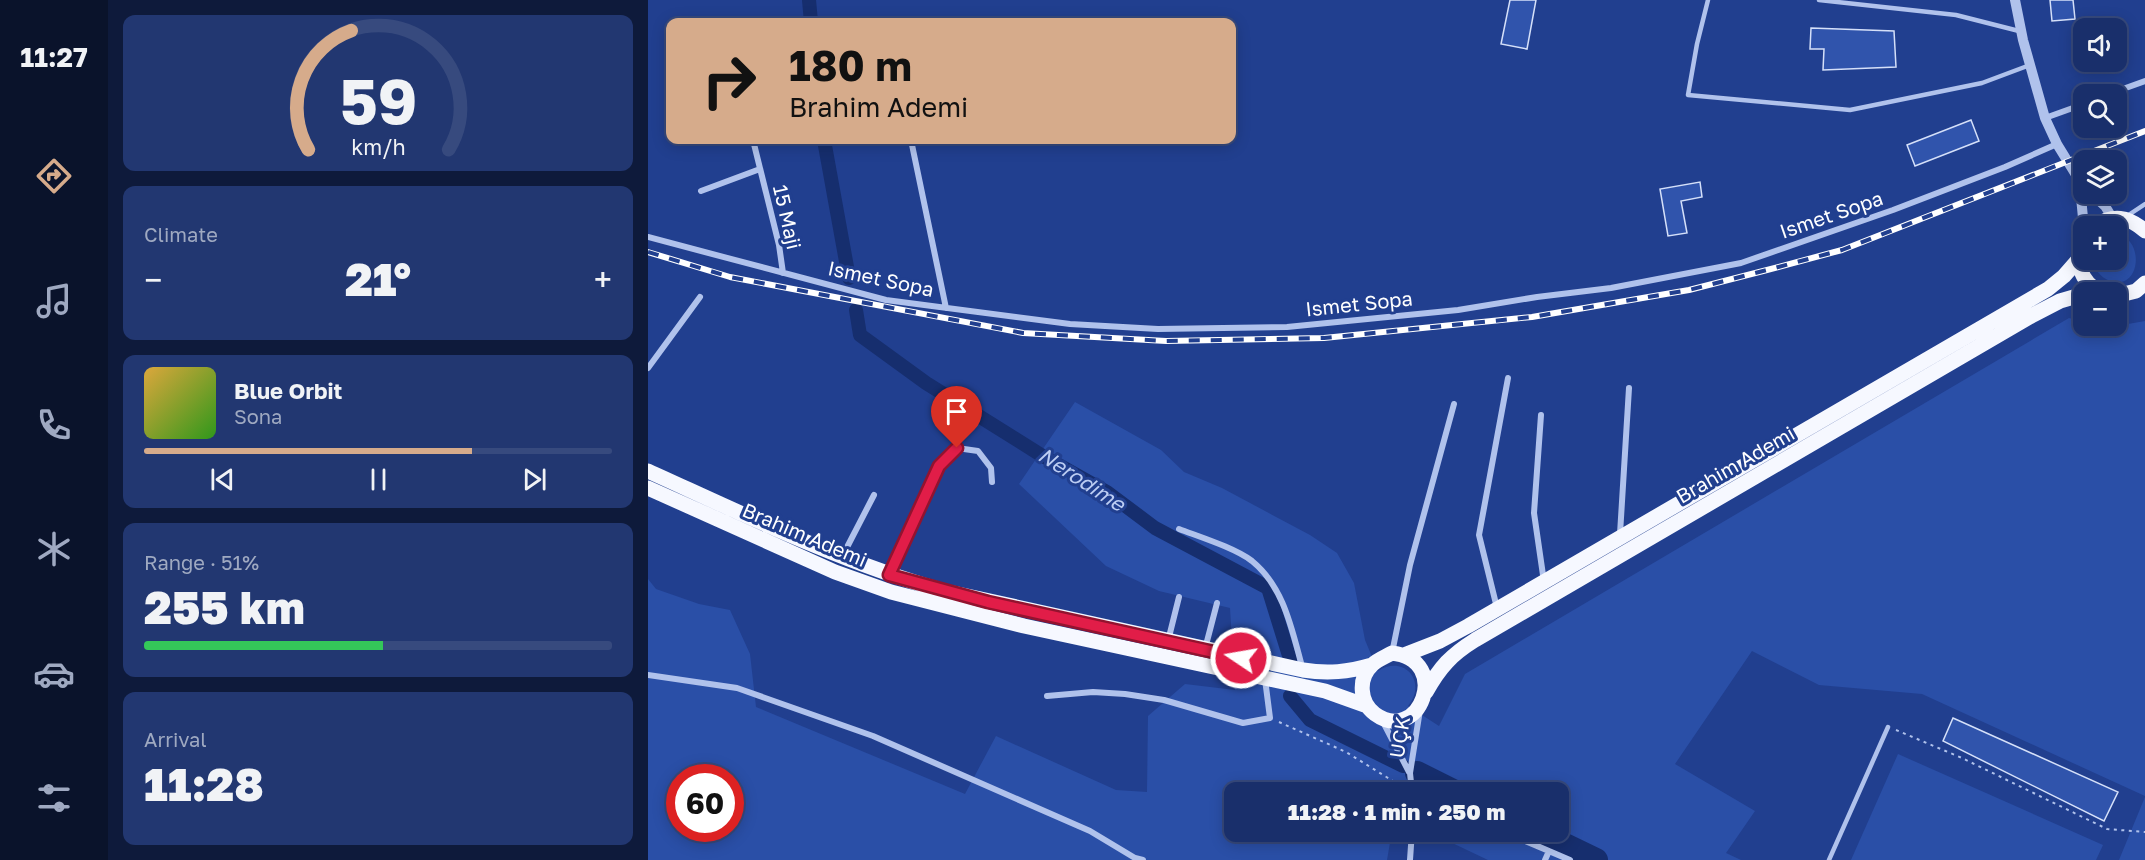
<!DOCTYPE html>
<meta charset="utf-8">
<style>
:root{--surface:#192f6b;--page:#223771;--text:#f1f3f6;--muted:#9fa9c1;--line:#374a7e;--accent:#d6ab8b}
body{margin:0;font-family:"Golos Text",sans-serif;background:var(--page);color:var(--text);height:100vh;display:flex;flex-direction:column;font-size:22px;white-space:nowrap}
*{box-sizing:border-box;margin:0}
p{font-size:20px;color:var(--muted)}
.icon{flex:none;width:33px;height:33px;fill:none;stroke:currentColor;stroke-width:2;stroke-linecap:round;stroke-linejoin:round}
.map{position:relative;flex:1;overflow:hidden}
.side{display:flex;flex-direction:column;gap:15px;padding:15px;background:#0e1a3b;width:540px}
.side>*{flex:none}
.banner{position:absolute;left:18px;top:18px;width:570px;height:126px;border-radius:12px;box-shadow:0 3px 15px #0003,0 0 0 2px var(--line);background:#d6ab8b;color:#111;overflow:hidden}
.buttons{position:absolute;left:1425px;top:18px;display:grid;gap:12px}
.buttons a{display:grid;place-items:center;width:54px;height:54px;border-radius:12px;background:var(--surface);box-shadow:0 3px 15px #0003,0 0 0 2px var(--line);font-size:30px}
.speed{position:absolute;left:18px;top:764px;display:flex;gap:12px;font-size:30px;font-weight:700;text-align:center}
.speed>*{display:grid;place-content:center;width:78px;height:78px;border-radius:50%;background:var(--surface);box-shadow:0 3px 15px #0003,0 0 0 2px var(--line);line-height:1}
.speed .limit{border:9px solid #d22;background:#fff;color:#111}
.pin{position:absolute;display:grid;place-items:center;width:51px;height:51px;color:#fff;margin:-62px -26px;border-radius:50% 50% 50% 0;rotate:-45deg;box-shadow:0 0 6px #0007}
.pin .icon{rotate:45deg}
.me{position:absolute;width:66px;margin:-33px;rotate:282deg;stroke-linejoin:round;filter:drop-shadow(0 0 4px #0008)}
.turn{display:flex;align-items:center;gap:21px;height:126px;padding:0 24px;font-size:27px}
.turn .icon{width:78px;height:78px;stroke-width:2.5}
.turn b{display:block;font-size:42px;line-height:51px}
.big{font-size:45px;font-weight:800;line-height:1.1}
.side .tile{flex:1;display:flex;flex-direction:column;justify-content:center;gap:9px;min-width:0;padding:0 21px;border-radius:12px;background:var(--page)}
.side .dial{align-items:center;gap:0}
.dial svg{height:156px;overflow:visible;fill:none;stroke:var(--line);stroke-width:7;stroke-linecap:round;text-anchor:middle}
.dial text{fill:var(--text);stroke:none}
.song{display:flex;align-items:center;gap:18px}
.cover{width:72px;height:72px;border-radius:9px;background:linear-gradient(135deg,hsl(40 70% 55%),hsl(110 70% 35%))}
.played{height:6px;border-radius:3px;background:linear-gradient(90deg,var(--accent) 70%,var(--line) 70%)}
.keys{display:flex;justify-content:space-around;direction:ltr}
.heat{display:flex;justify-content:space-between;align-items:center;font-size:33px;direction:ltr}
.charge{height:9px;border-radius:4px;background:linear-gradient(90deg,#34c759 51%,var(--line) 0)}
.trip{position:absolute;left:576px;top:782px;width:345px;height:60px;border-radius:12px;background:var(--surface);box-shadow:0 3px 15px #0003,0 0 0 2px var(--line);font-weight:800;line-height:60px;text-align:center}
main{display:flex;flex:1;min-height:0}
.dock{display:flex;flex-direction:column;width:108px;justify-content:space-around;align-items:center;background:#0a132b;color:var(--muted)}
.dock .icon{width:42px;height:42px}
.dock .selected{color:var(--accent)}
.dock b{font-size:27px;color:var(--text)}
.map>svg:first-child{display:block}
.green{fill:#2a4fa7;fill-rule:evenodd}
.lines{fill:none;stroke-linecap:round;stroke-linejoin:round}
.canal{stroke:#162e6e;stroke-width:14}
.river{stroke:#162e6e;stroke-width:24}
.building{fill:#3054ac;stroke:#d5e0f9;stroke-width:1.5}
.path{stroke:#b0c2ec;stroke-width:2;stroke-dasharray:3 4.5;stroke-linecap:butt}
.service{stroke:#b0c2ec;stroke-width:4.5}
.minor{stroke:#b0c2ec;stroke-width:6}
.tertiary{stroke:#b0c2ec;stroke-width:10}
.primary{stroke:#f6f8ff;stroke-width:15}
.rail-casing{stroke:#fff;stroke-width:6}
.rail{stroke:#213f8f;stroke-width:4;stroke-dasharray:11;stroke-linecap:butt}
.route-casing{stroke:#92132f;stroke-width:15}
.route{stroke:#e11d48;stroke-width:10}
.labels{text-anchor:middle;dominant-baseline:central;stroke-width:6;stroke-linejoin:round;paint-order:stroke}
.street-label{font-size:20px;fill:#fff;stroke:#213f8f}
.water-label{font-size:21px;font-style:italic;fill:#bccdf3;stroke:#213f8f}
</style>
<main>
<nav class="dock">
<b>11:27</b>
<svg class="icon selected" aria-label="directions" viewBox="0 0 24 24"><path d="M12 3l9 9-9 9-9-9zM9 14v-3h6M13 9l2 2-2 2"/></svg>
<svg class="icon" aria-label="music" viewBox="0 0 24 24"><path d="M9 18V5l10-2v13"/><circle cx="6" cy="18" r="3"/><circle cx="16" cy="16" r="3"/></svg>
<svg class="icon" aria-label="phone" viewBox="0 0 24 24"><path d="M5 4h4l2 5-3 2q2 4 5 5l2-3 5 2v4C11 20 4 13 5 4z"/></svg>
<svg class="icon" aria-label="climate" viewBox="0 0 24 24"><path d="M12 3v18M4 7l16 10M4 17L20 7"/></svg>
<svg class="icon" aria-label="car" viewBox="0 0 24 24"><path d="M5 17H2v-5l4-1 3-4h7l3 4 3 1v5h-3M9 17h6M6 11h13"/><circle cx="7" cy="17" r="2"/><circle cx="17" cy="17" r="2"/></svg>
<svg class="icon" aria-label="filters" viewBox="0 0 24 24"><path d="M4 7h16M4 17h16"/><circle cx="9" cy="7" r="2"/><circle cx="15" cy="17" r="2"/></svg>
</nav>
<section class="side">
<div class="tile dial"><svg viewBox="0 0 100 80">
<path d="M14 69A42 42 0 1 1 86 69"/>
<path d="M14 69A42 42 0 0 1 36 8" stroke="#d6ab8b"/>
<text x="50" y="56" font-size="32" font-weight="700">59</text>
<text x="50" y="72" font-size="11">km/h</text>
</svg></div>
<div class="tile"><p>Climate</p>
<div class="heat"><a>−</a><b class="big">21°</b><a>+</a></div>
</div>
<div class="tile">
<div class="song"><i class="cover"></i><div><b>Blue Orbit</b><p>Sona</p></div></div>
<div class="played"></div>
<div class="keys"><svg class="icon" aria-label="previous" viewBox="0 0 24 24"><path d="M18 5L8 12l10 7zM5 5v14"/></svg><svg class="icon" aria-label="pause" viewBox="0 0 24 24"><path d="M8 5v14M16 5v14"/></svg><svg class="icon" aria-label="next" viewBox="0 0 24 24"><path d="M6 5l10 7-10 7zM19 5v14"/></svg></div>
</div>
<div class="tile"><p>Range · 51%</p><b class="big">255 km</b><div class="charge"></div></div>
<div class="tile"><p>Arrival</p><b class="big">11:28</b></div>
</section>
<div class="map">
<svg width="1497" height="860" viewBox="0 0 1497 860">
<rect width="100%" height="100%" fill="#213f8f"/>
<path class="green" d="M1469 234C1497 239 1493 291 1462 281 1452 277 1447 270 1445 260H1468Z
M1421 318 1435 322 1436 326 1457 328 1497 321V796L1274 694 1171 685 1104 651 1027 764 1107 811 1078 853 1093 860H840L779 831H910V792H586V831H744L739 860H0V579L8 589 51 604 82 610 102 654 108 707 317 794 348 736 468 790 499 792 500 716 537 684 587 690 582 608 511 591 458 566 371 484 427 402 513 450 536 472 574 488 662 535 689 553 706 583 717 640 730 671C756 654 780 682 760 706L791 726 817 674ZM32 777H82V828H32Z
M1250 754 1455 845 1448 860H1203Z
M1497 797V860H1471Z"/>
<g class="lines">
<path class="canal" d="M161 0 163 22
M176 140 201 278
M208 310 212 335 278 383 393 455 459 492 507 528 620 588 642 659
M642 696 662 720 755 766"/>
<path class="river" d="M769 773 807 792
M888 831 948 860"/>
</g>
<path class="building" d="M862 0H888L879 49 853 44Z
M1402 0H1425L1427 19 1404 21Z
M1163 28 1246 31 1248 67 1175 70 1176 49H1162Z
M1323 120 1331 141 1267 166 1259 145Z
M1052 182 1054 197 1033 201 1039 233 1020 236 1012 189Z
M1305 718 1470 792 1456 821 1295 741Z"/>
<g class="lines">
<path class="path" d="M631 722 698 752 753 786
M1248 730 1314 758 1459 829 1497 832"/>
<path class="service" d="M1060 0 1049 44 1040 95 1202 110 1334 83 1382 65
M1171 0 1308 15 1371 31
M1479 216 1497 204
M1181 860 1240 727"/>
<path class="minor" d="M239 21V22
M1461 94 1497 81
M1397 118 1436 104
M105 140 131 245 135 273
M263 140 298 308
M53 191 112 169
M0 237 238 300 422 324 510 329 639 327 810 310 889 297 963 288 1093 263 1245 210 1357 167 1409 144
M0 368 52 297
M893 415 886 513 896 582
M531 529C552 537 587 548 604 561 637 588 644 631 655 670
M972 534 981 388
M195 555 226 495
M241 574 291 466 309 448 330 451 343 468 344 482
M849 608 831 535 860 378
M520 641 531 597
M557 649 569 603
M744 653 762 565 806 404
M0 675 89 688 225 736 442 831 487 858 495 860
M399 696 445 692 477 694 516 700 595 723 622 718 617 679
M734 720 761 772
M764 792 762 773 772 710
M854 831 922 860
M762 860 764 831
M897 860 901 851"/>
<path class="tertiary" d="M1367 0 1375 40 1397 118 1409 144 1436 188
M1432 186 1435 218 1433 242
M1444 194 1457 206 1465 219"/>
<path class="primary" d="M1446 226C1465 214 1480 216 1497 231
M1436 238C1425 258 1432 283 1453 292
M1468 296 1488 291 1497 283
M0 471C97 515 193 562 296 591L655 670C680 674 700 672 724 665
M0 488 187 572 243 592 376 626 677 691 719 706
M744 653C805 660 771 746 727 714 711 702 710 678 724 665 729 660 737 657 744 653Z
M756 655 792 641 820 626 1400 289 1416 276 1430 260
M778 692C792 667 803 655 827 640L1385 315 1412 301 1436 294"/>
<g class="rail-casing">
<path id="rail" d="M0 252 82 277 375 333 518 341 676 338 884 317 1041 290 1119 270 1194 250 1497 131"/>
</g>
<use href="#rail" class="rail"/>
</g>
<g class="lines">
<g class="route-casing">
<path id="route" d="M309 448 291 466 241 575 340 602 593 658"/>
</g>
<use href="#route" class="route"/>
</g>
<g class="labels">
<g class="street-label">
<text transform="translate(1183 214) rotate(-19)">Ismet Sopa</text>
<text transform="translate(140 217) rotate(77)">15 Maji</text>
<text transform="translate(233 278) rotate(12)">Ismet Sopa</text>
<text transform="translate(711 303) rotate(-6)">Ismet Sopa</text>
<text transform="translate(1087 464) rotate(-30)">Brahim Ademi</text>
<text transform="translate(157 534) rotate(23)">Brahim Ademi</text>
<text transform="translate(751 737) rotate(-81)">UÇK</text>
</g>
<g class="water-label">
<text transform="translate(434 479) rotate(33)">Nerodime</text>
</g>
</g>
</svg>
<div class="buttons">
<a><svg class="icon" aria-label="sound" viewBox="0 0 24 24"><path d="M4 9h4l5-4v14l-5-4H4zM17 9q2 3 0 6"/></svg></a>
<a><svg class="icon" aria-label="search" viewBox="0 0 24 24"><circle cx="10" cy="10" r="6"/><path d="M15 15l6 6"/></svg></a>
<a><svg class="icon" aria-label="layers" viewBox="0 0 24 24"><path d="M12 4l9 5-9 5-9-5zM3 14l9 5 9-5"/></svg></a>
<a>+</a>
<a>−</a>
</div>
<div class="speed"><div class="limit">60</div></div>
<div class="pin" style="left:309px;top:448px;background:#d93025"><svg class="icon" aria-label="arrive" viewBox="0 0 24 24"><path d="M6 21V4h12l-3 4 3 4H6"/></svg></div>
<svg class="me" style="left:593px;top:658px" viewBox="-20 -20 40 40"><circle r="17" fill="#e11d48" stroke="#fff" stroke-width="3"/><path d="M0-11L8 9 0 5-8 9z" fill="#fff"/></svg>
<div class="trip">11:28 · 1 min · 250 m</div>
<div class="banner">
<div class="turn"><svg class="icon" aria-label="right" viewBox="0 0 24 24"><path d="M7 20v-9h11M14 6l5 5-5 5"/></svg><div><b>180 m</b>Brahim Ademi</div></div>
</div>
</div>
</main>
